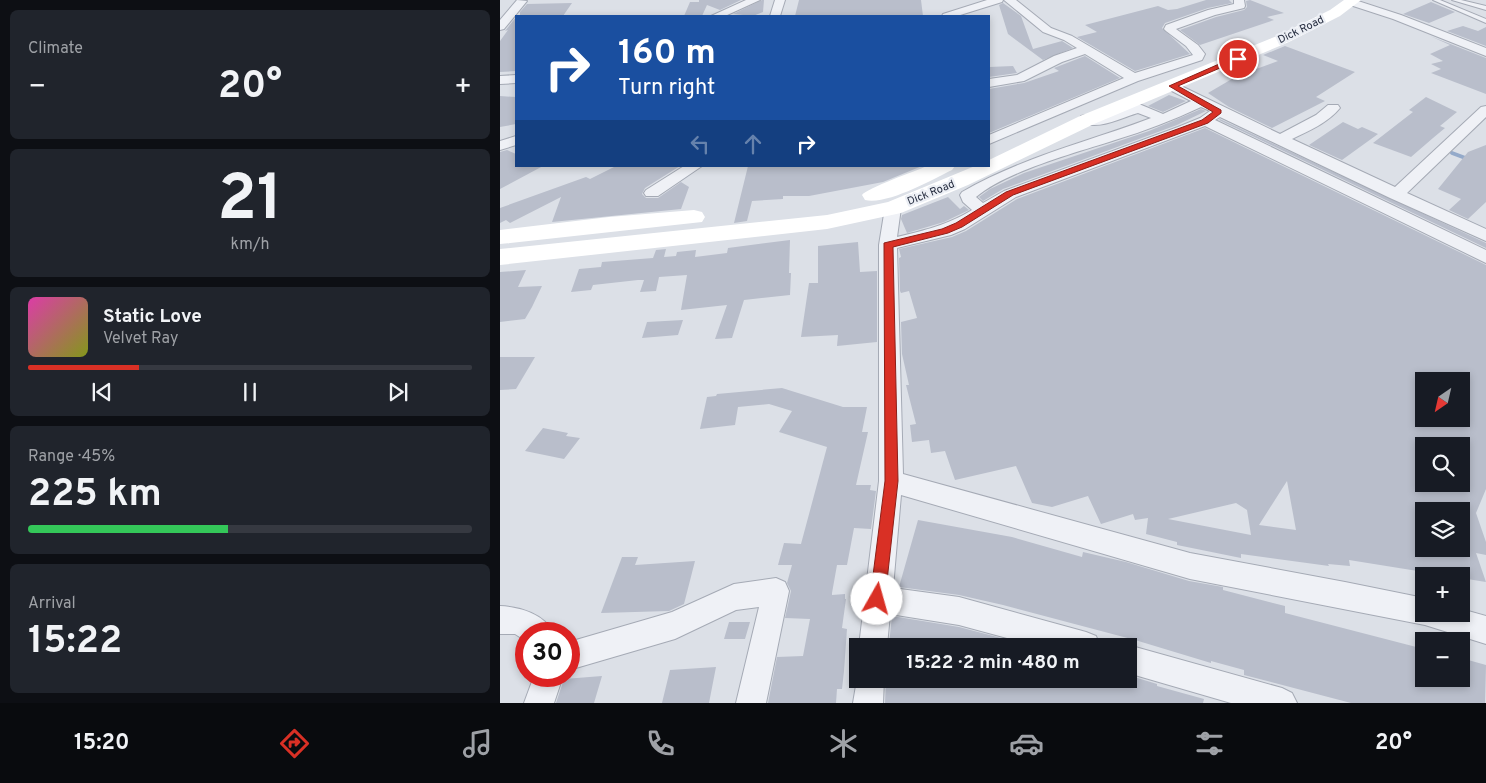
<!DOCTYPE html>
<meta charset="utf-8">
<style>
:root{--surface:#171b24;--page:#20242c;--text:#f1f3f6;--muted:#9ea1a6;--line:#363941;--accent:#d93025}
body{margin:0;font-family:Overpass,sans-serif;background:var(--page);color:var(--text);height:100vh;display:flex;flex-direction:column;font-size:19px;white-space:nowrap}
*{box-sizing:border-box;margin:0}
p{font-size:16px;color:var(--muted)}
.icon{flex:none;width:28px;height:28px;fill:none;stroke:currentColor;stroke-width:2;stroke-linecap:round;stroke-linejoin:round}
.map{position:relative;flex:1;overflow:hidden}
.side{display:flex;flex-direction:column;gap:10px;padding:10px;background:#0d0f14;width:500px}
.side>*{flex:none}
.guide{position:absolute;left:15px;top:15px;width:475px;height:152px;border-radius:0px;box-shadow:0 2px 8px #0003;background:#1a4fa0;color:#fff;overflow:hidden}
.needle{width:32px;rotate:214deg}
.buttons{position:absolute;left:915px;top:372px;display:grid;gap:10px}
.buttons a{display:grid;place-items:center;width:55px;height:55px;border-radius:0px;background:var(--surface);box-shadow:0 2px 8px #0003;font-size:25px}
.speed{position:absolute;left:15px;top:622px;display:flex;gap:10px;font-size:25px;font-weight:700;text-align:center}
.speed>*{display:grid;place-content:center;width:65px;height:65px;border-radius:50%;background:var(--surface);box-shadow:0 2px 8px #0003;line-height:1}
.speed .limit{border:8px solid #d22;background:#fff;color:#111}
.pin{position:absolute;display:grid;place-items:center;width:42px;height:42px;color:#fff;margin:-21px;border:2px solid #fff;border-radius:50%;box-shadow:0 1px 5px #0007}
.me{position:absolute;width:55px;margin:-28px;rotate:7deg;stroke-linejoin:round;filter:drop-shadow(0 0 4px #0008)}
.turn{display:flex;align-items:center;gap:18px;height:105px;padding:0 20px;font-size:22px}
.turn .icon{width:65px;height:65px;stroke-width:2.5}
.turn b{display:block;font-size:35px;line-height:42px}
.lanes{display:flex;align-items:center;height:48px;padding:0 20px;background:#0003;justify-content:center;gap:25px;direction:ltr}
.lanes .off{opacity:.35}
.big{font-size:38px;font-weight:700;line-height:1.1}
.side .tile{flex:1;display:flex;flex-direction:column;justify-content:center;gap:8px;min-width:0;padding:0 18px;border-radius:8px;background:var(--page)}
.side .dial{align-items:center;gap:0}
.dial b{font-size:65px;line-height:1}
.song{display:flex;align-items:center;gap:15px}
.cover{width:60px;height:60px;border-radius:8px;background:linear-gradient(135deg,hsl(320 70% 55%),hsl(70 70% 35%))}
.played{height:5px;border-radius:2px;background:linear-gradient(90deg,var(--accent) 25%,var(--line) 25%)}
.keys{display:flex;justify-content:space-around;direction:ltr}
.heat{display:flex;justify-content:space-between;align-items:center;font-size:28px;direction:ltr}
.charge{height:8px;border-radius:4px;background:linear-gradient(90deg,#34c759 45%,var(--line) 0)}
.trip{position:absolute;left:349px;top:638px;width:288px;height:50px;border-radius:0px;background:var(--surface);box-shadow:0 2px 8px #0003;font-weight:700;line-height:50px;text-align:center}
.tab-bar{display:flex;height:80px;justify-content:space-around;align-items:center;background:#090b0e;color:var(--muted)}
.tab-bar .icon{width:35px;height:35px}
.tab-bar .current{color:var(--accent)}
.tab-bar b{font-size:22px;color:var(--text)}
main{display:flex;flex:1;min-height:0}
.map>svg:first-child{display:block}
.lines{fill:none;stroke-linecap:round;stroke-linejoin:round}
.stream{stroke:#94aaca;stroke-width:4}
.building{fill:#b9becb;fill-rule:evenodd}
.lane-casing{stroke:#a5aab5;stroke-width:2}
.street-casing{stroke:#a5aab5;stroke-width:2}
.lane{fill:#eff1f6;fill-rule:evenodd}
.street{fill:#eff1f6;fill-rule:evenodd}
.secondary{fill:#fff;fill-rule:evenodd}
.route{fill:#d93025;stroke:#8d1f18}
.labels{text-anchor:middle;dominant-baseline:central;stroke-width:4.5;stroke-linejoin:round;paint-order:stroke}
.far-street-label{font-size:11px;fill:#252c3f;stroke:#eceff5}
</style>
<main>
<section class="side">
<div class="tile"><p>Climate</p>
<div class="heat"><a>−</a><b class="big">20°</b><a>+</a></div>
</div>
<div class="tile dial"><b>21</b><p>km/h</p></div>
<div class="tile">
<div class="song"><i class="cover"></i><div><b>Static Love</b><p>Velvet Ray</p></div></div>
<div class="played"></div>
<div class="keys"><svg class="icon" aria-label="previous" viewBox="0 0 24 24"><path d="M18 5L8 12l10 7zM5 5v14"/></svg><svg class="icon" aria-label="pause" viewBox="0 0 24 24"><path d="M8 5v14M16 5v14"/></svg><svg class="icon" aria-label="next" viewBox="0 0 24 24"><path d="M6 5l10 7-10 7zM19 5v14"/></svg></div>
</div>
<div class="tile"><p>Range · 45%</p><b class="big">225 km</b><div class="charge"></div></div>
<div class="tile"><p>Arrival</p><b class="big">15:22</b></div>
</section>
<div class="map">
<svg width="986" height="703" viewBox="0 0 986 703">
<rect width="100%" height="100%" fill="#dce0e7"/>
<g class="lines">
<path class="stream" d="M952 153 968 159"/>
</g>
<path class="building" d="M199 0H241L220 10 207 5 202 16H184L190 2H199Z
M262 0H264L263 12 253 16 233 14Z
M299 0H421L423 16H295Z
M706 0H729L732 3 708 8 665 23 662 28 690 54 635 71 577 37 597 32 585 25 658 6 668 10 677 9Z
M750 0 784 13 767 17 774 20 700 45 680 30 716 17 744 10 747 7 746 1Z
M931 2 955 12 929 23 903 14Z
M72 3 63 16H20V12L27 4Z
M503 3 521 16 533 49 562 41 573 48 543 60 508 34 499 5Z
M16 17V71L0 72V41L8 30 5 31Z
M963 26 978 31 986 27V46L947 31Z
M930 36 986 58V94L931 73 941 69 931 64 943 61 930 54 950 45Z
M785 46 855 72 816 97 825 101 772 128 729 107 708 93 737 76 778 61 763 55Z
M585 56 620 78 489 133V89L524 83 559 71 554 68Z
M513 66 517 73 489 77V67Z
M669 95 686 101 663 112 648 106Z
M0 96 16 97V124L0 127Z
M926 97 957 112 940 126 945 128 933 138 911 157 873 143 913 112 909 110Z
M701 109 706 111 677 125 503 189 483 201 479 197 490 189 524 173 649 131Z
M720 119 986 243V248L719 120Z
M843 122 858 129 862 127 878 134 842 160 809 145Z
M705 128 986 265V489L976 513 986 542V555L976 553 986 582 849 560 850 566 828 564 829 566 741 554V558L677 545V542L646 534 648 518 635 520 633 514 601 524 588 496 552 507 532 503 516 466 455 480 445 451 431 453 429 440 412 442 410 425 416 424 406 385H409L402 354 401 322 417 318 409 291 401 293 400 291 399 258 401 257 399 249 452 237 466 231 517 199ZM924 381H961V419H924ZM924 446H961V484H924ZM787 481 796 530 759 525ZM736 503 747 510 751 535 668 519ZM924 511H961V549H924Z
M986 145V202L968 219 949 210 961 199 938 189 968 152Z
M7 150 16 154V166H43L0 189V152Z
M116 166H180L145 188 142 194 146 198H158L181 182 189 187 181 209 52 222 61 197 10 223 6 220 0 223V208L86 177 90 179Z
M248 166H422L383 182 309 196H283V199L252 201 247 221 234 223Z
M448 197 460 209 464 206 469 210 444 222 407 233 401 219 402 215Z
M290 240 289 273H291L290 295 244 300 232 338 215 339 227 305 181 310 187 275 159 277 156 291 140 292 144 280H138L93 285 91 290 71 292 79 269 101 267 102 262 153 258 156 250 166 249 164 257 176 256 177 252 196 250 195 257 227 253 228 248Z
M358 242 360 272 377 271V342L337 346 338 335 301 337 309 283H318V246Z
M26 270 18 287 42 286 32 307 25 319 0 322V272Z
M183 320 178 335 142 338 147 322Z
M0 357H35L16 389 0 390Z
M282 388 343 407H367L362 432H368L356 485H371L370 490 376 491 371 529 354 528 347 565H337L332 593V595L345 594V599H346L342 628 347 629 344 671 342 689H337L336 703H268L277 657 303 656 310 619 285 618 291 591 287 583 292 565H278L284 543 301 544 327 447 279 432 292 411 269 404 238 407 235 425 200 429 207 397 216 396 217 394Z
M43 428 68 433 66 436 80 438 64 459 25 451Z
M418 520 512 537 582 557 583 552 626 562 689 581 723 587V590L785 606V613L924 649V679H961V658L986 665 985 703H851L744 675V670L711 661V663L635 640 503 605 459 595 399 587Z
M122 557H138L135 565 195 561 184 604 169 611 101 613Z
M392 616 459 627 520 643 519 646H404L389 644Z
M229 622H250L245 639H224Z
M216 667 209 703H162L170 670Z
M102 676 94 703H56L64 679Z
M631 676 657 684V686L704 699 703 703H385L386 679H412L410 684 450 679H631Z"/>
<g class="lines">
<g class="lane-casing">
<path id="lane" d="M933 0H940L986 19V23Z
M952 0H961L986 6V10Z"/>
</g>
<g class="street-casing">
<path id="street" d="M17 0 27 1 4 29 0 30V20Z
M246 0H260L225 16H211Z
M275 0H285L280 16H270Z
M487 0H503L502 2 457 16H442L443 14Z
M504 0H516L551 28 572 36 635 73 693 55 686 46 666 31 664 29 666 25 708 10 734 4V0H744L745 6 744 8 715 15 676 29 698 45 705 54 702 60 638 81 489 144V135L624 78 585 54 562 62 524 81 489 87V79L517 75 554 56 577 48 564 40 543 32Z
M847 0H855L901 15 986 48V56L893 19 847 4Z
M16 75V83L0 84V76Z
M673 82 780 134 816 115 828 105H838L840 108C828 123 808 131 792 139L895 187 981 107 986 106V117L907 193 986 229V241L890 198 720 117 715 120 986 250V263L705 126 516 197 465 229 451 235 397 248 403 474 690 553 845 582 924 598V614H961V609L986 616V644L925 625 690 579 401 495 393 588 459 597 586 632 596 636 600 646H537L459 625 390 614 387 646H359L379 481V245L385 208 387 205H399L401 208 397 237C426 230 447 225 472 210L463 202 460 195 462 192C525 156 585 143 651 118L638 113C623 117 592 134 579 119L581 116 586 115 594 117 639 104 663 114 691 101 668 89 667 86ZM701 107 710 111 700 118 678 127 504 191 483 203 476 197C507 171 575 153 615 140 645 131 673 120 701 107Z
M16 136V145L0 150V141Z
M184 166H202L158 196H146L144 193 146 190Z
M276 578 285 582 289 591 266 703H236L259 607 236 610 175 639 69 670V642L172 612 234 584Z
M0 606C20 607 45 614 54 634H26V641L15 634H0Z
M628 645 782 688 792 693 797 703H731L628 673V646H624Z
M358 674V679H384L383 703H353Z
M34 676H63L54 703H24Z"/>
</g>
<use href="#lane" class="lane"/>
<use href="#street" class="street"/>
<path class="secondary" d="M844 0H861L840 16 789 42 594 124 468 185 401 213 327 229 0 265V249L327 215 388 202 475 166H489V160L580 116 777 36 830 10Z
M427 166H455L452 170C431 180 388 205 365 200L362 195C367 188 416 171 427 166Z
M194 210 202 212 205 217 202 222 0 244V230L109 217Z"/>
</g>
<path class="route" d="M735 57 741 59 678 86 721 110V113L708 123 513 195 462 227 448 233 393 247 398 481 385 599 383 604 377 607 372 604 370 599 385 481 384 243 442 229 456 223 506 192 702 120 713 112 669 86Z"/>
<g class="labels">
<g class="far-street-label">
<text transform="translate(801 30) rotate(-26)">Dick Road</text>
<text transform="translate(431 193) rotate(-22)">Dick Road</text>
</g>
</g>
</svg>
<div class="buttons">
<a><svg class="needle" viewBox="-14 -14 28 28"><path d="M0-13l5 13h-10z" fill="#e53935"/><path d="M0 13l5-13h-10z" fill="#9ea1a6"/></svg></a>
<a><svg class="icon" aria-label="search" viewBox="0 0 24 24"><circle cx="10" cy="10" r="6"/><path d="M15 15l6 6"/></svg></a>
<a><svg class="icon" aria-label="layers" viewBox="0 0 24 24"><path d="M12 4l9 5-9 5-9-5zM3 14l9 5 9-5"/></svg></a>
<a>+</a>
<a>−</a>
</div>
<div class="speed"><div class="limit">30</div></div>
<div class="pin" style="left:738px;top:59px;background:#d93025"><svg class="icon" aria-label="arrive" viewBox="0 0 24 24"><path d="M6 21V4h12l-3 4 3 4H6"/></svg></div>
<svg class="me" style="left:377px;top:599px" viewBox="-20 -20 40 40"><circle r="19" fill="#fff"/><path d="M0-13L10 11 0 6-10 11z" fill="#d93025"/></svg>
<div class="trip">15:22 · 2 min · 480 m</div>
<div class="guide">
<div class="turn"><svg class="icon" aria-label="right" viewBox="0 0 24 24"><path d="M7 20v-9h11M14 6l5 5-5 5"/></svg><div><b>160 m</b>Turn right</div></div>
<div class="lanes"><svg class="icon off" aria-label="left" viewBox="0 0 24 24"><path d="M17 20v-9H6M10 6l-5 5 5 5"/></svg><svg class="icon off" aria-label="ahead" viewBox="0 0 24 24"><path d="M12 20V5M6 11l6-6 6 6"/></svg><svg class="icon" aria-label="right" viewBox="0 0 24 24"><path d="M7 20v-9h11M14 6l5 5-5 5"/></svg></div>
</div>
</div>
</main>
<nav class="tab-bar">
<b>15:20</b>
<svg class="icon current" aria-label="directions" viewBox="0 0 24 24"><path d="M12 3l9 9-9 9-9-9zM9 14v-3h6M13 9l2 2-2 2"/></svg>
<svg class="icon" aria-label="music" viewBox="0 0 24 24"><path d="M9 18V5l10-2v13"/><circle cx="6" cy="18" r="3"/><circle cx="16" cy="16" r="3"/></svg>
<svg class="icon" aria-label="phone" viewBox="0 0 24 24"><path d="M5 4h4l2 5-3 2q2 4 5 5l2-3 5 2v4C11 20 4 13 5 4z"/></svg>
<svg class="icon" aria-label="climate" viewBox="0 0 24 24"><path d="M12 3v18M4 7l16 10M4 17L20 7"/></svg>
<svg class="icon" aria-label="car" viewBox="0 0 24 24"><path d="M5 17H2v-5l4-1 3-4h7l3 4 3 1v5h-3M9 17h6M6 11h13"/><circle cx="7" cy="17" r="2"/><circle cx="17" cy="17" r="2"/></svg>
<svg class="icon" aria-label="filters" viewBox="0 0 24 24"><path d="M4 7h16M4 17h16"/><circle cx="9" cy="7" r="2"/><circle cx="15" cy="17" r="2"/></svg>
<b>20°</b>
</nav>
